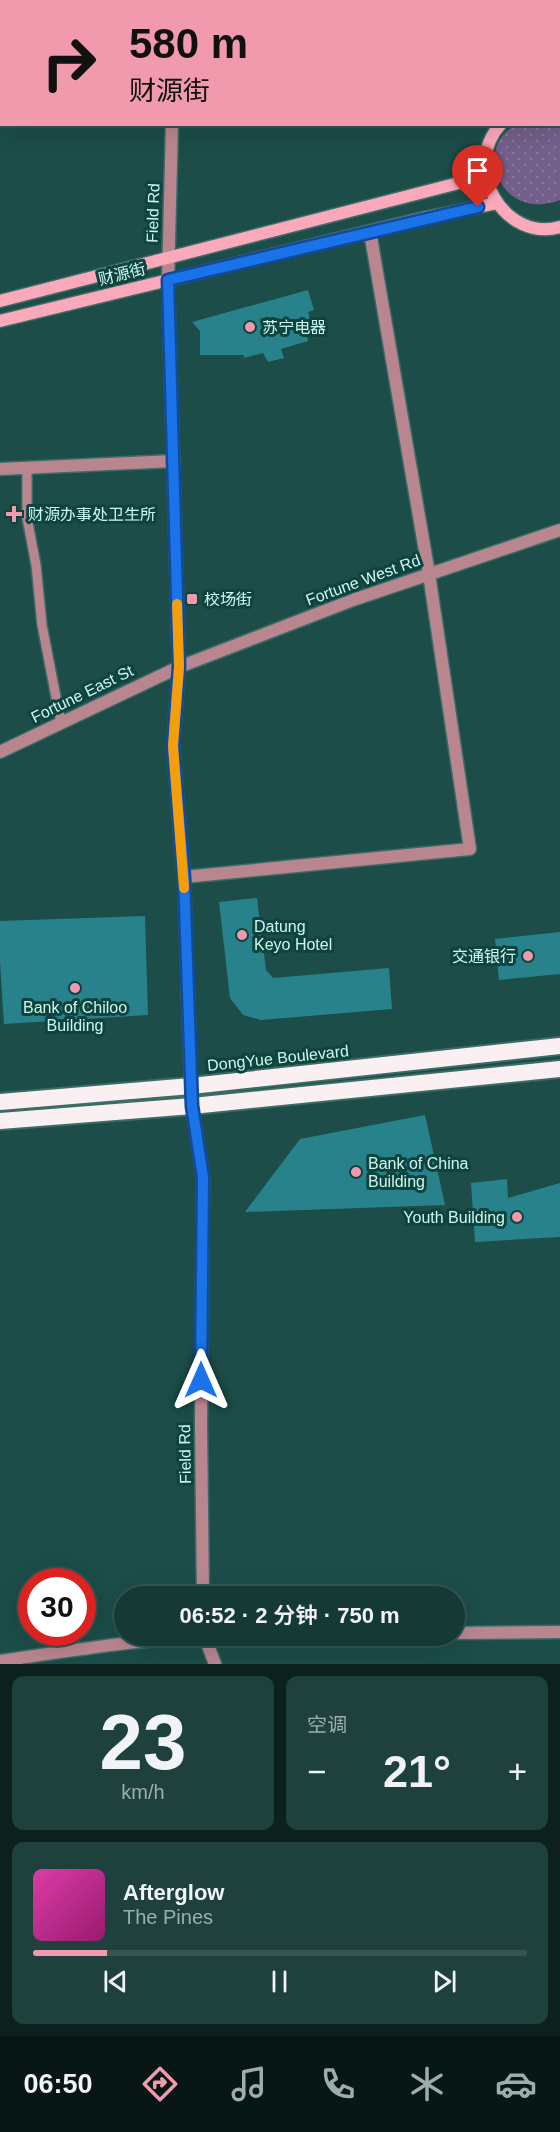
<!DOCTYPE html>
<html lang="zh">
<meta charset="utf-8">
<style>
:root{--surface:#153a36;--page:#1e413e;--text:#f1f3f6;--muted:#9dadad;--line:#345451;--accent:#f29aad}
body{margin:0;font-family:Helvetica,"Noto Sans SC",sans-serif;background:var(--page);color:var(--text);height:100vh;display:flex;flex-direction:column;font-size:22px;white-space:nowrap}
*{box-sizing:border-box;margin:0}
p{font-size:20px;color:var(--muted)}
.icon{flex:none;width:33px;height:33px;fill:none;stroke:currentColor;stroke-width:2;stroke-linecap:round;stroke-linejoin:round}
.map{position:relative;height:1664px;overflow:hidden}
.details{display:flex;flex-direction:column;gap:12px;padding:12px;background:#0c201e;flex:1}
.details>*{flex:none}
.guide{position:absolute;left:0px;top:0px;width:561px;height:126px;box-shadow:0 6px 24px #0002,0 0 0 2px var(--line);background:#f29aad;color:#111;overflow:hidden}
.speed{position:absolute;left:18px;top:1568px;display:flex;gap:12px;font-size:30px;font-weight:700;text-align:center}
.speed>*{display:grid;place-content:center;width:78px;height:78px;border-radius:50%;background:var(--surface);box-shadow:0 6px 24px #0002,0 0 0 2px var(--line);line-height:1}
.speed .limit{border:9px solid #d22;background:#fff;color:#111}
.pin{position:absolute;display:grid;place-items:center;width:51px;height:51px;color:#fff;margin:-62px -26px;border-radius:50% 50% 50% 0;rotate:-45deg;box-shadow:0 0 6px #0007}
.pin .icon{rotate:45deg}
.me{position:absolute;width:66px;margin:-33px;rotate:0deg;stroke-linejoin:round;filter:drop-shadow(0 0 4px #0008)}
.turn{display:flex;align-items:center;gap:21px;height:126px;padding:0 30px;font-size:27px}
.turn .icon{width:78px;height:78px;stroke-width:2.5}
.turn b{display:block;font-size:42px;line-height:51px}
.big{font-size:45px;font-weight:600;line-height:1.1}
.details .tile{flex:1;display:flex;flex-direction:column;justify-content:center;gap:9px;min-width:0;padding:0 21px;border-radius:12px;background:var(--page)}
.details .dial{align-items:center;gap:0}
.dial b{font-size:78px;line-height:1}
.song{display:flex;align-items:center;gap:18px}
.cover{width:72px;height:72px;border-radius:9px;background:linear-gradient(135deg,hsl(320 70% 55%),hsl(320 70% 35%))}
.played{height:6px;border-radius:3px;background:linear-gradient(90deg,var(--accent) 15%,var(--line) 15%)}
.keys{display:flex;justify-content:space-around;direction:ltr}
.heat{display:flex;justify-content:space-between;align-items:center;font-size:33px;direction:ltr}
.details .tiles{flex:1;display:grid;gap:12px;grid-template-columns:1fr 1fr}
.tile:last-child{grid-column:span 2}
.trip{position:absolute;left:114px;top:1586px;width:351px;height:60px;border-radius:30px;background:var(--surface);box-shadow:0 6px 24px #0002,0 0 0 2px var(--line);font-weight:600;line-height:60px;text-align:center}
.tab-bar{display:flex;height:96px;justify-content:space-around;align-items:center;background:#081716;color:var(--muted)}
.tab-bar .icon{width:42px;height:42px}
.tab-bar .current{color:var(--accent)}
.tab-bar b{font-size:27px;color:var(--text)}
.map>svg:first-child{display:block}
.garden{fill:url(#garden-dots)}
.building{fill:#28828c}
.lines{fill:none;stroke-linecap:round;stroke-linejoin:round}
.pedestrian-casing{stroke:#3c6c66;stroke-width:12}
.minor-casing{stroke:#3c6c66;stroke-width:15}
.tertiary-casing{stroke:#3c6c66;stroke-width:15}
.secondary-casing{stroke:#3c6c66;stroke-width:15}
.trunk-casing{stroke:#3c6c66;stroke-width:20}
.pedestrian{stroke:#b98690;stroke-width:9}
.minor{stroke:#b98690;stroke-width:12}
.tertiary{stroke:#b98690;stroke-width:12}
.secondary{stroke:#faa9ba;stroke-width:12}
.trunk{stroke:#faf0f2;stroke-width:16}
.route-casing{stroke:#114b97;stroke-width:15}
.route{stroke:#1a73e8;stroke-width:10}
.slow{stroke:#f59e0b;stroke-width:10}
.poi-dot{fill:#f29aad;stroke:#0e433e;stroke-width:2}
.labels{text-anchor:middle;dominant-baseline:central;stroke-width:6;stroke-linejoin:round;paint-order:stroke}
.street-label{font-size:16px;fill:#ccf7f1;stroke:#0e433e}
.poi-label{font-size:16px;fill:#ccf7f1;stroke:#0e433e;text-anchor:start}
</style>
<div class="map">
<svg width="560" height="1664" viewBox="0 0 560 1664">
<defs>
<pattern id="garden-dots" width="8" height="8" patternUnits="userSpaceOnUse" patternTransform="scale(1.5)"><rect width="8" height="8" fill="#735f8a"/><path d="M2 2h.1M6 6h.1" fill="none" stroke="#86779b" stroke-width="1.8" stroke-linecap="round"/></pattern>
</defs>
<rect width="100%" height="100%" fill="#1c4d48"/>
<path class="garden" d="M560 124V200C501 223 473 149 514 126 524 121 549 126 560 124Z"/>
<path class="building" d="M308 290 314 310 308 312 311 323 304 325 308 341 281 349 284 358 268 362 263 353 244 358V355H200V331L192 322Z
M257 898 266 970 273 978 389 968 392 1009 261 1020 243 1015 230 998 219 902Z
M145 916 148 1015 4 1024 0 961V921Z
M560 932V974L499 980 495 939Z
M425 1115 445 1205 245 1212 300 1139Z
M507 1179 508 1198 560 1183V1237L475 1242 471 1183Z"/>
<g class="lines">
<g class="pedestrian-casing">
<path id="pedestrian" d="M27 468V518L36 565 42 625 61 723"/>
</g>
<g class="minor-casing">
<path id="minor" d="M472 2V0
M0 9H2
M0 469 174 461
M0 752 179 667
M191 1086 192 1106 203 1177 201 1425 203 1596
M204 1635 215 1664"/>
</g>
<g class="tertiary-casing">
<path id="tertiary" d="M174 0V2
M172 124 168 280 179 667 173 746 184 877 191 1086
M179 667 353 600 560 530
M184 877 470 849 429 574 370 232
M454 1633 560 1632
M0 1661C81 1649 161 1636 243 1635"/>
</g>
<g class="secondary-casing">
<path id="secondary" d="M501 124C460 168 505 243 560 227
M0 301 486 176
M0 321 424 218 497 203"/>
</g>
<g class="trunk-casing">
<path id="trunk" d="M0 1102 191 1086 560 1046
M0 1121 192 1106 560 1069"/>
</g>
<use href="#pedestrian" class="pedestrian"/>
<use href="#minor" class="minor"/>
<use href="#tertiary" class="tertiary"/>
<use href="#secondary" class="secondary"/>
<use href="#trunk" class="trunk"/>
</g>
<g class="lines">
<g class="route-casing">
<path id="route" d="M201 1380 203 1177 192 1106 184 877 173 746 179 667 168 280 478 207"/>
</g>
<use href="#route" class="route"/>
<path class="slow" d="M177 604 179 667 173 746 184 888"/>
</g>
<g class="poi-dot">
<circle cx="250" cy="327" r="6"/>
<path d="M11 505h6v6h6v6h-6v6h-6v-6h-6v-6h6z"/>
<rect x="186" y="593" width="12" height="12" rx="3"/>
<circle cx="242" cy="935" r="6"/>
<circle cx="528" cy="956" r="6"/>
<circle cx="75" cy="988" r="6"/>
<circle cx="356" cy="1172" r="6"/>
<circle cx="517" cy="1217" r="6"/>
</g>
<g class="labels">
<g class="street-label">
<text transform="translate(153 213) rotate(-88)">Field Rd</text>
<text transform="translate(122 274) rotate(-14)">财源街</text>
<text transform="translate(363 580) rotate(-20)">Fortune West Rd</text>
<text transform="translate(82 694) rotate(-26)">Fortune East St</text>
<text transform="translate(278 1058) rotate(-6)">DongYue Boulevard</text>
<text transform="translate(185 1454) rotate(-91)">Field Rd</text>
</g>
<g class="poi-label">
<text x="262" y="327">苏宁电器</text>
<text x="28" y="514">财源办事处卫生所</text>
<text x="204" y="599">校场街</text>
<text x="254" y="926">Datung<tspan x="254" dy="18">Keyo Hotel</tspan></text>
<text x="516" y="956" text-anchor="end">交通银行</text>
<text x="75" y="1007" text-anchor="middle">Bank of Chiloo<tspan x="75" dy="18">Building</tspan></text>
<text x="368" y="1163">Bank of China<tspan x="368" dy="18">Building</tspan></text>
<text x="505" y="1217" text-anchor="end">Youth Building</text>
</g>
</g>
</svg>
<div class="speed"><div class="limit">30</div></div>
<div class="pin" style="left:478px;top:207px;background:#d93025"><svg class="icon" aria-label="arrive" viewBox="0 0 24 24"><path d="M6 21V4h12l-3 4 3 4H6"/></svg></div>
<svg class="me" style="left:201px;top:1380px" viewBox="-20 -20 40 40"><path d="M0-17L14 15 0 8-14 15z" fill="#1a73e8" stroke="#fff" stroke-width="4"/></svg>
<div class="trip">06:52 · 2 分钟 · 750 m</div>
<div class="guide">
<div class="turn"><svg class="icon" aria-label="right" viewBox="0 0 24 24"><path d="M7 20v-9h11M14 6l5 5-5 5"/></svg><div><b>580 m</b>财源街</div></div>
</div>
</div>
<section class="details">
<div class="tiles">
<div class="tile dial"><b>23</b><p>km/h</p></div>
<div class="tile"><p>空调</p>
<div class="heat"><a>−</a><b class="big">21°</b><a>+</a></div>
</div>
<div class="tile">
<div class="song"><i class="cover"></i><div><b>Afterglow</b><p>The Pines</p></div></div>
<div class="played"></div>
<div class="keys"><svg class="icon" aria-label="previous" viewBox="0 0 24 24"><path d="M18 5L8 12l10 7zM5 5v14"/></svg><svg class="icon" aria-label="pause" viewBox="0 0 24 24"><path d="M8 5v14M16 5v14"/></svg><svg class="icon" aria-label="next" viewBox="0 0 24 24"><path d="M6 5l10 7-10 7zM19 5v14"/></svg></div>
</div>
</div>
</section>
<nav class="tab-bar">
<b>06:50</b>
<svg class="icon current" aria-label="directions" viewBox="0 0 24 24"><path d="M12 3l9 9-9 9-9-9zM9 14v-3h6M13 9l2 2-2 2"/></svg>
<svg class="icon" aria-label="music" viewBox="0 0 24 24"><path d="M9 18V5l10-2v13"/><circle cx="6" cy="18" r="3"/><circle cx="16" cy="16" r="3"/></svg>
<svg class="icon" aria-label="phone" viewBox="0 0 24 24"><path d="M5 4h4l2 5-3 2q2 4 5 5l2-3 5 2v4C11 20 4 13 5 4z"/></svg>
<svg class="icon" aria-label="climate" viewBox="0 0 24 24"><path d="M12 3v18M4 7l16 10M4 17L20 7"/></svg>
<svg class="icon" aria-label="car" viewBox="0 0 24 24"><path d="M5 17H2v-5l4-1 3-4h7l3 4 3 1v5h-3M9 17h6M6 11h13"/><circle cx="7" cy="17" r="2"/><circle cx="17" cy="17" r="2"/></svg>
</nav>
